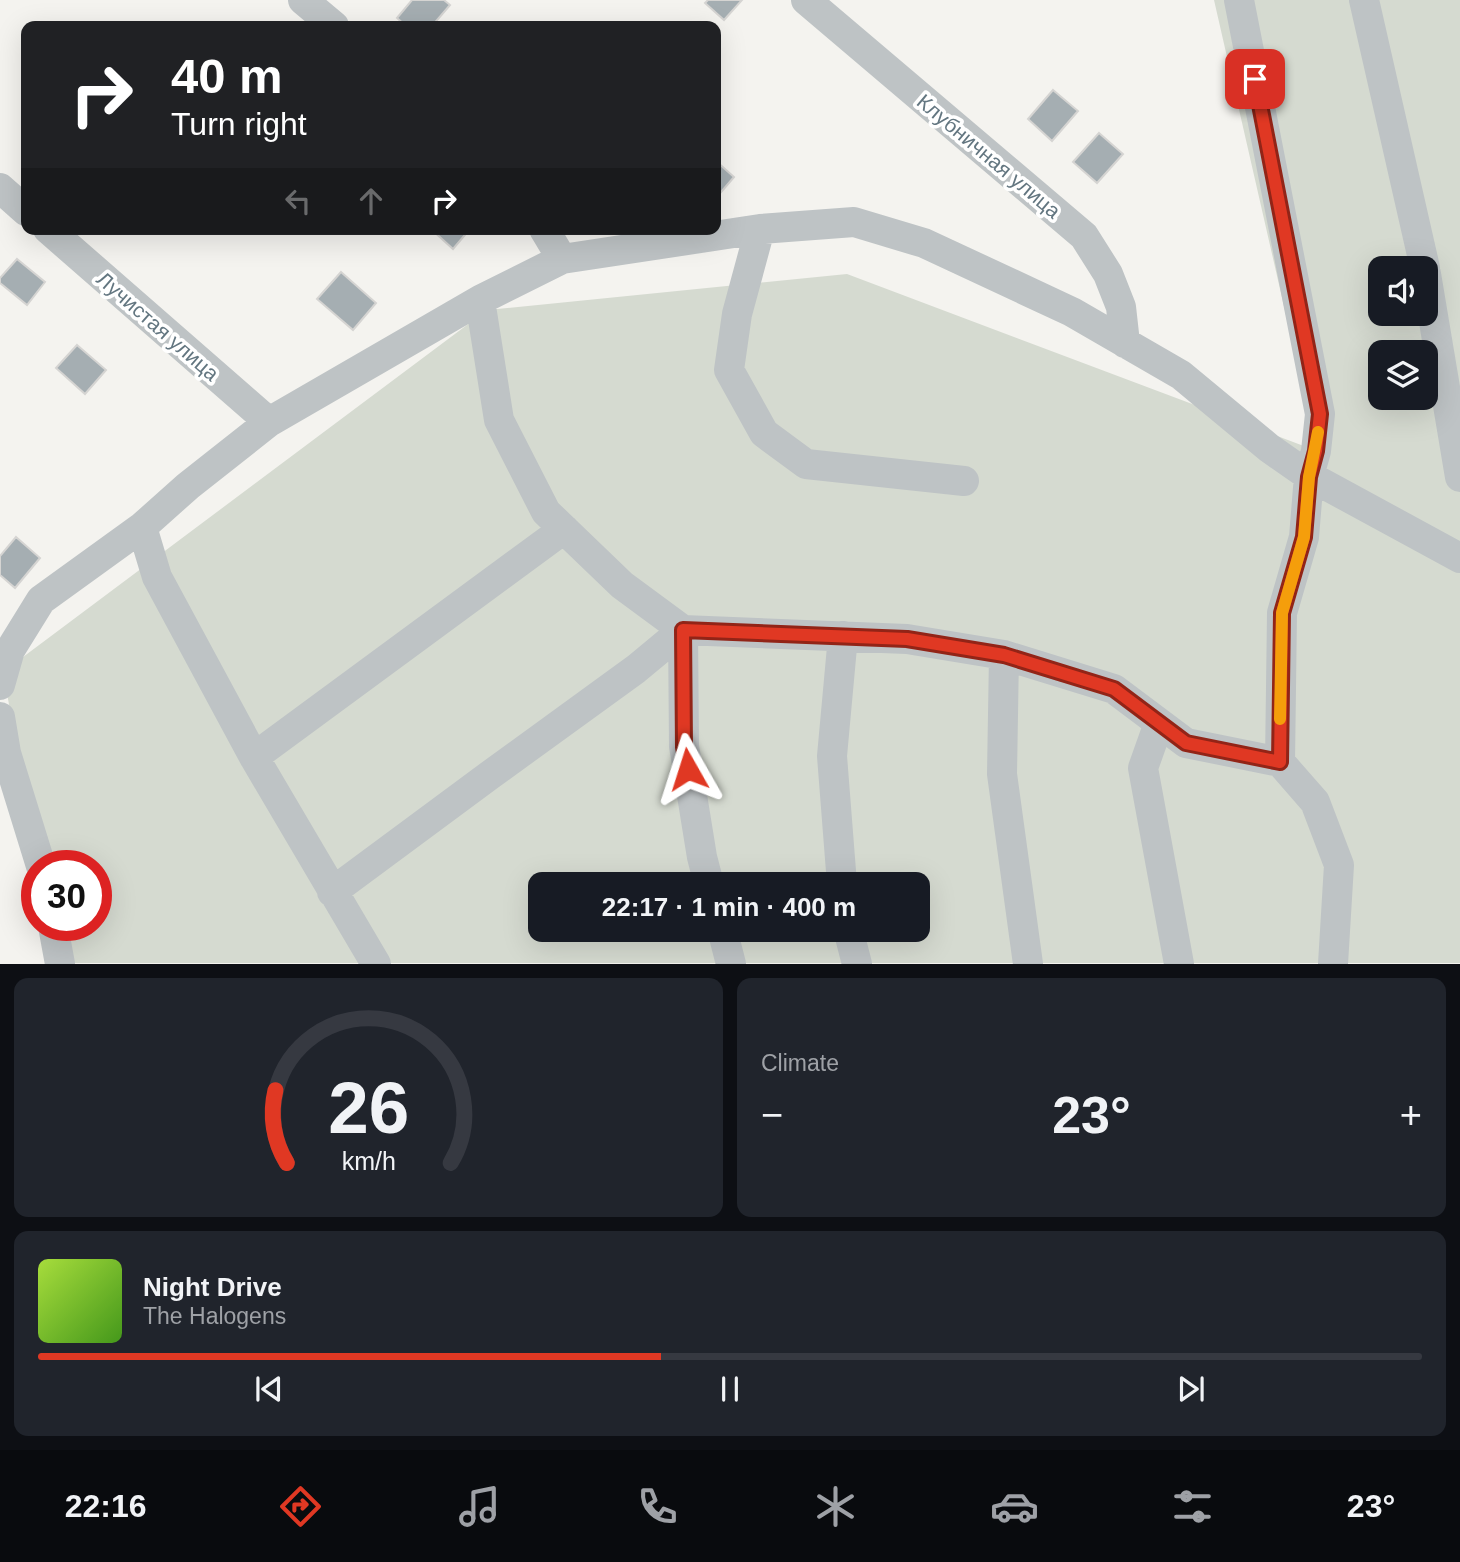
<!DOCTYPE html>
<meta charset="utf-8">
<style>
:root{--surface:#171b24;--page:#20242c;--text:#f1f3f6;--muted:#9ea1a6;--line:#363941;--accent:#e03823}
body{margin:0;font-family:Arial,sans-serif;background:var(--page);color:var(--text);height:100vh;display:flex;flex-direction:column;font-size:26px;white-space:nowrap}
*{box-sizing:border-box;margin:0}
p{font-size:23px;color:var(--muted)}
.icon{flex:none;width:38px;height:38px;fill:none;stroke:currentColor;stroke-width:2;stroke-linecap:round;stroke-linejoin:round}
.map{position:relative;height:964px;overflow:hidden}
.panel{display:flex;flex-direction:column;gap:14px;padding:14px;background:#0d0f14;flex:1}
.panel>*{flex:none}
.guide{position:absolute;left:21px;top:21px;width:700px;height:214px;border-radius:14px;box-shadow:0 7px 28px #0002;background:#202124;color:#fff;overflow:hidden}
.controls{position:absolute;left:1368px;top:256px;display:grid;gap:14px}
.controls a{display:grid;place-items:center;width:70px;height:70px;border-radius:14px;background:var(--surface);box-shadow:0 7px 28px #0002;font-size:35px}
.speed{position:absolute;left:21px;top:850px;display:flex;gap:14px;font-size:35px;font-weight:700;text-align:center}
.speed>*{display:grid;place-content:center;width:91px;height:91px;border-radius:50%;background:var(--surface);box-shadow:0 7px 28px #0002;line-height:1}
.speed .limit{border:10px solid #d22;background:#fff;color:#111}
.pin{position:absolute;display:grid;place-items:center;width:60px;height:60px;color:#fff;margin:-30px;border-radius:14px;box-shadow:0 4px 10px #0006}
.me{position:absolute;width:77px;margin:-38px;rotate:354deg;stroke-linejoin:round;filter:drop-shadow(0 0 5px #0008)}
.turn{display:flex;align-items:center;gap:24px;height:147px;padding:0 35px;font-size:32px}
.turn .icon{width:91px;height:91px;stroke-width:2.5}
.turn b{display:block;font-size:49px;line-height:60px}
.lanes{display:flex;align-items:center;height:66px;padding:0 35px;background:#0003;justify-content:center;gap:35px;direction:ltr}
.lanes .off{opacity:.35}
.big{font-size:52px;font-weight:700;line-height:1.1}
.panel .widget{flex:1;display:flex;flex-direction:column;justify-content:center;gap:10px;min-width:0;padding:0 24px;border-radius:14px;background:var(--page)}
.panel .dial{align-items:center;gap:0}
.dial svg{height:182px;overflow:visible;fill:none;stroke:var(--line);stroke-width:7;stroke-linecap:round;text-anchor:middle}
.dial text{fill:var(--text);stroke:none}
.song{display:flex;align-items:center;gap:21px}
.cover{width:84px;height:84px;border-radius:10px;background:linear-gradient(135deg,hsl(80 70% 55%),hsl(100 70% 35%))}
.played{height:7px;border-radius:4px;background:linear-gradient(90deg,var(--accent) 45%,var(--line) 45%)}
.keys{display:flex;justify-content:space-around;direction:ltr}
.heat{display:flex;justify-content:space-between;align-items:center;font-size:38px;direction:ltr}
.panel .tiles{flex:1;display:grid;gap:14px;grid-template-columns:1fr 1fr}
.widget:last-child{grid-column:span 2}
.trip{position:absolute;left:528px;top:872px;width:402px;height:70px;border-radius:14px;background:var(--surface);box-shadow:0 7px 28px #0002;font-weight:700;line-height:70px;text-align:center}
.menu{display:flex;height:112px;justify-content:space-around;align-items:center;background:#090b0e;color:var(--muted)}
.menu .icon{width:49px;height:49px}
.menu .on{color:var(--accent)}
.menu b{font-size:32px;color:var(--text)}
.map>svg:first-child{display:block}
.green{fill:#d5dad0;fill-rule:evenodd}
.building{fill:#a5aeb2;stroke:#d5d4d2;stroke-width:2}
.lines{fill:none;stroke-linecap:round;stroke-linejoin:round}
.minor{stroke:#bec3c5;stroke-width:30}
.route-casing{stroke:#922417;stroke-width:18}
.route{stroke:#e03823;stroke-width:12}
.slow{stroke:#f59e0b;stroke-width:12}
.labels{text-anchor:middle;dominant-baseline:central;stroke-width:7;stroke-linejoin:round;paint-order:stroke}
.street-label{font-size:21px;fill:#637680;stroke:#fff}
</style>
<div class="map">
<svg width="1460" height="964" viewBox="0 0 1460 964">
<rect width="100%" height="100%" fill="#f4f3ef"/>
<path class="green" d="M1214 0H1460V963H57L50 926H96V866H39L3 672 487 310 847 274 1317 451ZM1381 268H1426V313H1381ZM1381 352H1426V397H1381ZM541 884H919V929H541Z"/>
<path class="building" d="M412 0H444L450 5 432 26H406L397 18Z
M708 0H742L724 20 705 3Z
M1053 90 1078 111 1052 141 1028 119Z
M1099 133 1123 154 1097 183 1073 162Z
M716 161 734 177 716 198Z
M431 229H470L453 249Z
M17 259 45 282 27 305 0 283V278Z
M341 272 376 303 353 330 317 299Z
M77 345 106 370 85 394 56 368Z
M16 537 40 558 15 588 0 575V556Z"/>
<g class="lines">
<path class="minor" d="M303 0 334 26
M806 0 1084 236 1108 274 1121 307 1125 343
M1239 0 1320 414 1316 451 1309 476 1304 537 1282 613 1280 762
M1364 0 1425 268
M0 188 26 211
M48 229 269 422
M544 229 562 259
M760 229 737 314 729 370 764 433 806 464 964 481
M1426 274 1460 477
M480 300 499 420 546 512 622 585 683 630 907 639 1004 655 1114 689 1186 743 1280 762 1315 802 1339 865 1333 964
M142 527 157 577 254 757 376 964
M683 630 684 746 702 857 709 884
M1004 655 1002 774 1028 964
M0 685 10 650 41 600 142 527 188 486 269 422 480 300 562 259 760 229 854 222 924 243 1072 312 1181 375 1269 448 1309 476 1460 558
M0 717 6 753 41 866
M1159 723 1143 768 1179 964
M254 757 564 529
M842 884 832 756 843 636
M332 892 490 775 636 669 683 630
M53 926 60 964
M722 929 731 964
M848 929 857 964"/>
</g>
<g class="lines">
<g class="route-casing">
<path id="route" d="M688 769 684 747 683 630 907 639 1004 655 1114 689 1186 743 1280 762 1282 613 1304 537 1309 477 1316 451 1320 414 1255 79"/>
</g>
<use href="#route" class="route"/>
<path class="slow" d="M1280 719 1282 613 1304 537 1309 477 1318 432"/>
</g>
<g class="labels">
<g class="street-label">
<text transform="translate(989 156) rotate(40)">Клубничная улица</text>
<text transform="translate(158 326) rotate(41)">Лучистая улица</text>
</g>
</g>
</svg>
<div class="controls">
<a><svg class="icon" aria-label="sound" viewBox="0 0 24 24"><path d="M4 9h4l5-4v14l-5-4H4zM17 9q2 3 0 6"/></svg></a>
<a><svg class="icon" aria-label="layers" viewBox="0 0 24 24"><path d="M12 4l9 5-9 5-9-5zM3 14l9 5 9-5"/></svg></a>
</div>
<div class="speed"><div class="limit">30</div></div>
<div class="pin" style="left:1255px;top:79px;background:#d93025"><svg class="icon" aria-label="arrive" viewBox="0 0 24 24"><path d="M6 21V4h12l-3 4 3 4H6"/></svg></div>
<svg class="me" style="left:688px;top:769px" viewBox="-20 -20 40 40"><path d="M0-17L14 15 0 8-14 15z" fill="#e03823" stroke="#fff" stroke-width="4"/></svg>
<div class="trip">22:17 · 1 min · 400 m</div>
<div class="guide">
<div class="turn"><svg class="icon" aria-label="right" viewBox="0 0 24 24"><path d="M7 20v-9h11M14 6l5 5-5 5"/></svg><div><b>40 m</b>Turn right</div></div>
<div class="lanes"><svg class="icon off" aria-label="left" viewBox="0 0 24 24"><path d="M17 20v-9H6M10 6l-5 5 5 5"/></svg><svg class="icon off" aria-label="ahead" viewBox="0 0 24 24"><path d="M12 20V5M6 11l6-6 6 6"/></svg><svg class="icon" aria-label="right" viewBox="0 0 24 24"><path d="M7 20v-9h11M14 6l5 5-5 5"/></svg></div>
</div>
</div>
<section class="panel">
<div class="tiles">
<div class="widget dial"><svg viewBox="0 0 100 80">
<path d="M14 69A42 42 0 1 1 86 69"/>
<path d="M14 69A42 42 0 0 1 9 37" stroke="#e03823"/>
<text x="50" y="56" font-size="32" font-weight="700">26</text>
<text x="50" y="72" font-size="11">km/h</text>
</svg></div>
<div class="widget"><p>Climate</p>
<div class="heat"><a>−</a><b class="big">23°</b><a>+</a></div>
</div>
<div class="widget">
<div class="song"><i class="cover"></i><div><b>Night Drive</b><p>The Halogens</p></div></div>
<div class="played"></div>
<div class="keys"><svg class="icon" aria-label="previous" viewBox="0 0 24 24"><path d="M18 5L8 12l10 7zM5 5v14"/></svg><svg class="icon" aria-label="pause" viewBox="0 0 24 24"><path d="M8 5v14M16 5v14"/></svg><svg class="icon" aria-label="next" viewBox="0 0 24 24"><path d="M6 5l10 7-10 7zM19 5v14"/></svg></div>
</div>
</div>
</section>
<nav class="menu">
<b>22:16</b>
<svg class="icon on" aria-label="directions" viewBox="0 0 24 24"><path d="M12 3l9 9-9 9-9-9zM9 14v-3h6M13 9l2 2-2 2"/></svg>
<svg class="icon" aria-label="music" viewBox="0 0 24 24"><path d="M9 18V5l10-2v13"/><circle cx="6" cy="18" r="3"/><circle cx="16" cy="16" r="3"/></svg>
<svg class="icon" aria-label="phone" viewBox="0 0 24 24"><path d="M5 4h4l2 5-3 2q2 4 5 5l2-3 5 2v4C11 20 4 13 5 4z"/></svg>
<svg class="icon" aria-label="climate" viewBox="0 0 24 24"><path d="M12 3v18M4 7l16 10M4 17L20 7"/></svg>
<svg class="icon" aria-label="car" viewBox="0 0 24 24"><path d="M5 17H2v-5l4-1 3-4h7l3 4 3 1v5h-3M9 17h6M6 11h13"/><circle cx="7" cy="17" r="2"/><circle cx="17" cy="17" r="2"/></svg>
<svg class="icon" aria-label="filters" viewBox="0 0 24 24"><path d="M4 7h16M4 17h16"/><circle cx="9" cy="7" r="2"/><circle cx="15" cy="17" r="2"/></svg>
<b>23°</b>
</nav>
